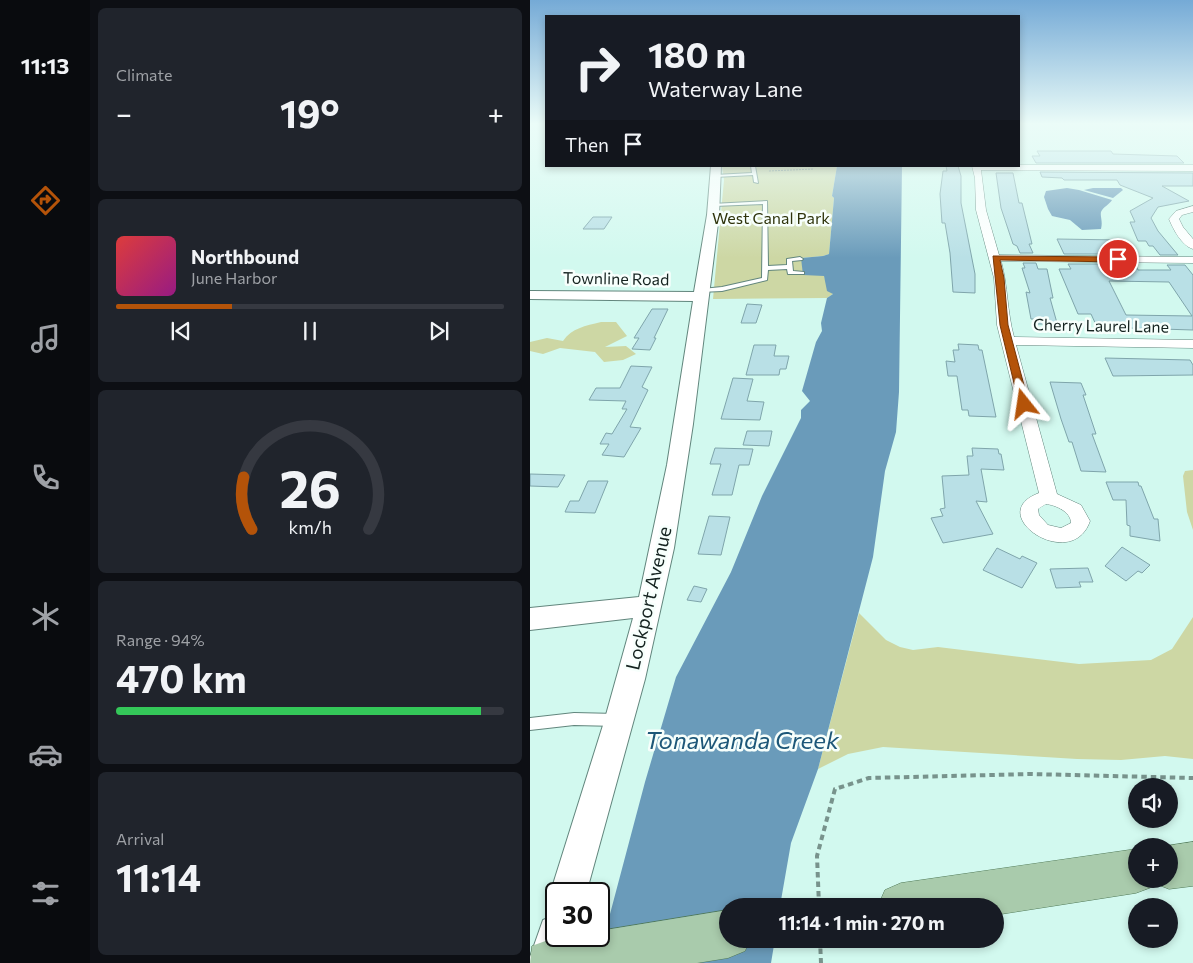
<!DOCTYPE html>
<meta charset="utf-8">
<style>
:root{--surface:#171b24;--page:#20242c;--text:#f1f3f6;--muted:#9ea1a6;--line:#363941;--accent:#b45309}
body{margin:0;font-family:Commissioner,sans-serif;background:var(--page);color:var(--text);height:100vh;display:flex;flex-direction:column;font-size:19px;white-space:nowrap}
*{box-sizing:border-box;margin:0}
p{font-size:16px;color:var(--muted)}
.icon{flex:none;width:28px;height:28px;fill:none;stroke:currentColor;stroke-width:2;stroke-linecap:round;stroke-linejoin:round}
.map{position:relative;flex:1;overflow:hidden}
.drawer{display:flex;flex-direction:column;gap:8px;padding:8px;background:#0d0f14;width:440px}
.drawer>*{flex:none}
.hud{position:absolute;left:15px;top:15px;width:475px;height:152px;border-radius:0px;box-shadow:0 2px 8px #0003;background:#171b24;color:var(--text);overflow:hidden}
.fabs{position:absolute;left:598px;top:778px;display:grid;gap:10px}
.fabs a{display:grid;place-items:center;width:50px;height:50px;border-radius:50%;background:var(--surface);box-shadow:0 2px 8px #0003;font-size:25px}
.speed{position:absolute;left:15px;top:882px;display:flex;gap:10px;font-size:25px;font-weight:700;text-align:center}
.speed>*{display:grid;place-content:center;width:65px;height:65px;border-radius:50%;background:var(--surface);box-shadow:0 2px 8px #0003;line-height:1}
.speed .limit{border:2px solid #111;border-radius:8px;background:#fff;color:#111}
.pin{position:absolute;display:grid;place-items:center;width:42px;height:42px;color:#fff;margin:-21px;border:2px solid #fff;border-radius:50%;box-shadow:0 1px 5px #0007}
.me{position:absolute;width:55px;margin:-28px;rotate:345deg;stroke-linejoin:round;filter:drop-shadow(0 0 4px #0008)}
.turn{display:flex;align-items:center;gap:18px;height:105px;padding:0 20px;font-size:22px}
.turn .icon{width:65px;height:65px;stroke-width:2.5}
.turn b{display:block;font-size:35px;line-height:42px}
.then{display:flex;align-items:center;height:48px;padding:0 20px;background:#0003;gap:10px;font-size:19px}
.big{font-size:38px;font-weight:700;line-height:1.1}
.drawer .card{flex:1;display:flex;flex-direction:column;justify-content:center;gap:8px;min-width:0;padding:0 18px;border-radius:8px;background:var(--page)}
.drawer .dial{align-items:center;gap:0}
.dial svg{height:130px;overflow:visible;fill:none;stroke:var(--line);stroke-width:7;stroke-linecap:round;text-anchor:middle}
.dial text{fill:var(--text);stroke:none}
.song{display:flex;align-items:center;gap:15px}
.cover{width:60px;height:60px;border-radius:8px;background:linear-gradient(135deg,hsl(0 70% 55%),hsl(310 70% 35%))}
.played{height:5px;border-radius:2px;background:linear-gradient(90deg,var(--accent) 30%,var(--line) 30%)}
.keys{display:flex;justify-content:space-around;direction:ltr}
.heat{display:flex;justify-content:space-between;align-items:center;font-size:28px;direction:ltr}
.charge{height:8px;border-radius:4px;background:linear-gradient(90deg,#34c759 94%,var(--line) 0)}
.trip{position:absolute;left:189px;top:898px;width:285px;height:50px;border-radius:25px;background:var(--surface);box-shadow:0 2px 8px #0003;font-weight:700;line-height:50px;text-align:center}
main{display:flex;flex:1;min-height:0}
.dock{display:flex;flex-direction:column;width:90px;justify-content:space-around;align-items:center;background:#090b0e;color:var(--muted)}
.dock .icon{width:35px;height:35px}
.dock .selected{color:var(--accent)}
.dock b{font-size:22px;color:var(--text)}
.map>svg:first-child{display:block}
.green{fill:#cdd7a4}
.water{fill:#6a9bba}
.building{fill:#b9e0e6;stroke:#7fa5ab;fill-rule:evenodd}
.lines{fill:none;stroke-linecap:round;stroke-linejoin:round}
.service-casing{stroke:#62867d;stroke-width:2}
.minor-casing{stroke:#62867d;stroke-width:1}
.tertiary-casing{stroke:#62867d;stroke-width:2}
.primary-casing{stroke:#507957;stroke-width:1}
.path-far1{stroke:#78938c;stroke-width:1;stroke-dasharray:2 1;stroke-linecap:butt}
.path{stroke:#78938c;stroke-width:4;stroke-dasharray:5.5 4;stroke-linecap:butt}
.service{fill:#fff;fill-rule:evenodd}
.minor{fill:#fff;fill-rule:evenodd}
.tertiary{fill:#fff;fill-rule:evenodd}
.primary{fill:#a9cbac;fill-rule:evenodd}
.route{fill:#b45309;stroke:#753606}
.labels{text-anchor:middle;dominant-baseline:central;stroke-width:5;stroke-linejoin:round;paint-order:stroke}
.far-park-label{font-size:16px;fill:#2f340c;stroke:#f7fffc}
.far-street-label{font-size:16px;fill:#152320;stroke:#f7fffc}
.street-label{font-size:19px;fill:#152320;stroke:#f7fffc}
.near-water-label{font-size:24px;font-style:italic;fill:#1d5778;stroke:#f7fffc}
</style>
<main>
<nav class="dock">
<b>11:13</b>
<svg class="icon selected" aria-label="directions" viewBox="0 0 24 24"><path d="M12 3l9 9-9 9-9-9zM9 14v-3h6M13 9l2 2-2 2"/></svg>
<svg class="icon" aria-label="music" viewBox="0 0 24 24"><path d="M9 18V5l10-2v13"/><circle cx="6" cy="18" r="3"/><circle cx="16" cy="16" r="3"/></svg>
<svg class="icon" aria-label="phone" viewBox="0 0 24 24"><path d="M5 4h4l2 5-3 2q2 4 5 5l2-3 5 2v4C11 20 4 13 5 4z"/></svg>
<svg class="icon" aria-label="climate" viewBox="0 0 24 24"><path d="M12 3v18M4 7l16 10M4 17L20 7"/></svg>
<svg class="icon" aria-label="car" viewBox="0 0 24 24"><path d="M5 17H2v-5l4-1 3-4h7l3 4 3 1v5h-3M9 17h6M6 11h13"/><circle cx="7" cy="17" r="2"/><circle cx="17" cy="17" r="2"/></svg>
<svg class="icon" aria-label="filters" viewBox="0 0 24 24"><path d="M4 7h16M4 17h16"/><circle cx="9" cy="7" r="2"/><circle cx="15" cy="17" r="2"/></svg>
</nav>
<section class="drawer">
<div class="card"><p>Climate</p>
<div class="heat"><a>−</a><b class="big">19°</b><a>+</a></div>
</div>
<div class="card">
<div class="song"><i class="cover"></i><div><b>Northbound</b><p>June Harbor</p></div></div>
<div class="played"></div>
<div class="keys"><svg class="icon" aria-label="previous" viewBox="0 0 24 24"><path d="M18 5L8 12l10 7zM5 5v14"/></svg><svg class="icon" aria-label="pause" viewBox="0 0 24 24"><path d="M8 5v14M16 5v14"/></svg><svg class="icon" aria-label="next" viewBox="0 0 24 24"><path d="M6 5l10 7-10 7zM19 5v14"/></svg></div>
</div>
<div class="card dial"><svg viewBox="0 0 100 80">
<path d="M14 69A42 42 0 1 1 86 69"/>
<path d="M14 69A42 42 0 0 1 9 37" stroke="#b45309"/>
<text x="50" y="56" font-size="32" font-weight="700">26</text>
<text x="50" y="72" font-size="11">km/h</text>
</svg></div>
<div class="card"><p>Range · 94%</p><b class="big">470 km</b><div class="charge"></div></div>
<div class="card"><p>Arrival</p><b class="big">11:14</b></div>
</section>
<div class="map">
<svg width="663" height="963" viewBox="0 0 663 963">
<rect width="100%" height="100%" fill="#d2f9ef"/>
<path class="green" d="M192 166H307L302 196 304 198 299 254 293 256 271 258 287 274 294 276 298 288 303 294 297 298 183 299 194 180Z
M71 322H86L97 336 75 347 96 346 106 354 93 360 74 362 65 352 30 348 13 354 0 351V342L17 338 33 341C42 328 55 326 71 322Z
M663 470V530L657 512 653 476 655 471Z
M329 613 356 640 370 647 383 650 408 647 549 664 621 660 642 649 663 617V759L635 756 591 760 547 759 353 747 318 754 288 769Z"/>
<path class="water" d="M307 166H372L369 392 366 432 355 471 343 557 288 769 261 843 250 906H198V939H245L241 963H67L115 782 146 677 201 572 232 496 271 418V410L280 401 272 391 286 342 292 331 291 323 297 298 303 294 297 291 294 276 273 275 271 258 293 256 299 254 304 198 302 196Z
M537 188 549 190 582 200C580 204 573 207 571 212 570 217 573 221 571 229L552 230 540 220 522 216 518 209 514 197 516 191Z
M563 188H591L593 190 583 198 554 190Z"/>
<path class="building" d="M507 151H581L583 154 647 156 654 163H506L502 156H510Z
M416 166H428L431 176V203L445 274V293L423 292 420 253 415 223H412L410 194 413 171H417Z
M510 172 663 173V186H632L659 201 628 207 621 218 628 231 648 255H630L623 246H619L616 241H608L600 222H605L600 211 623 198 590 185 587 180H534L532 178 512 177Z
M466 173H483L489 203H492L502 244H499L503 253H490L487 246 483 244 471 208Z
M63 217H82L74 229H53Z
M527 239 590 240 599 254H534Z
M493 263H506L508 269H517L523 298H520L527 323H524V324H505L504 319H501L496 292 500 293 492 268H495Z
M538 264H605L608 270H641L637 265H655L663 275V330L567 327 561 314H548L529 269H541ZM579 281 639 282 662 316 596 315Z
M217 304 232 305 226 323H211Z
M122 309H138L124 338H126L120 350 102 349 109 338H104Z
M428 344 448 345 449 350H452L466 417 439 416 438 410H432L427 376H418L416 361 425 362 423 350H429Z
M224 345H246L244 356H259L256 369H250L249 375H216Z
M575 358 660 360 663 365V375L583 376Z
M101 366 122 367 112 387 118 390 100 427 111 428 94 457 72 455 79 444H70L76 433 82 434 97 409H92L96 401 59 400 66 388H90Z
M203 378 223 379 217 401 234 402 230 420 191 419Z
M520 382 551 383 556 395H553L566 434H562L576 472 551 471 542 442H539L531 419Z
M217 431H242L239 446 213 445Z
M185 448 223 449 219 465H209L202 495H182L191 464H180Z
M442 448 468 449 469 454H471L474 470 451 469 457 502 446 501 463 534 413 543 401 518 413 516 410 509 415 508 412 476 439 475 437 456H443Z
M0 474 35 475 28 487 0 486Z
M58 481H78L65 513 35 512 40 501H49Z
M576 482H608L609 486H611L624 519H628L630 541 600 536V526L597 525 596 500H583Z
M179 516 200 517 191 555 168 554Z
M592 547 620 565 612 573 608 571 596 581 575 566Z
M467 548 490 559 492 556 507 563 492 588 453 570Z
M558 568 563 582H549L551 587 526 588 520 569Z
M164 586 177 589 171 602 157 600Z"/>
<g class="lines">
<g class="service-casing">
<path id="service" d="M221 166H225L228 183 224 182 223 175 185 177 183 176 185 175 222 173Z
M237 201 238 266 257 265V259L270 257 273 259 272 260 262 261 263 271 274 272V274H258L257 269 238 270 237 280 192 291 170 292V290L172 289 192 287 232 278 233 204 184 206 182 205V204Z
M44 713 87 714 91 716 93 720 91 724 87 726 44 725 0 730V718Z"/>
</g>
<g class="minor-casing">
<path id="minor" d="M489 165H663V171L451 170 456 210 469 255 663 257V263L471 261C478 286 477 312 484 337L663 340V348L486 345 527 494 551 505 560 521C542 574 452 514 509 493L467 325 464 278 446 210 445 178 442 166H489ZM516 504C526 505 541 512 541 523L531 528 518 525 509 515 508 509Z
M663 206V212L652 215 649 219 653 227 663 239V249C652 246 643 229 639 219L646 211Z"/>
</g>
<g class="tertiary-casing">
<path id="tertiary" d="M181 166H191L189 215 163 424 144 548 115 679 56 894H26V907L20 894 74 722 103 618 0 630V608L109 597 137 465 163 301 0 299V291L164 292 177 215Z
M26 915V936H44L36 963H0V957L13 920Z"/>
</g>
<g class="primary-casing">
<path id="primary" d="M663 842V886L639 889 624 883 622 887 606 893 465 915V906H348L355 890 371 883 606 849V879H639V846H635Z
M198 910V939H220L215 951 198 958 167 963H0L2 946C26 936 43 936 69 936V931Z"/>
</g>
<path class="path-far1" d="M239 171 284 169"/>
<path class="path" d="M289 906 287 856 305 789 339 778 501 774 663 778
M290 939 291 963"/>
<use href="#service" class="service"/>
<use href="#minor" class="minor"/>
<use href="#tertiary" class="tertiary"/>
<use href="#primary" class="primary"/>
</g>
<linearGradient id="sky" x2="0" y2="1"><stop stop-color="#75aad6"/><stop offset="0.48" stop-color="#ebfcf8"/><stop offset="1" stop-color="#ebfcf8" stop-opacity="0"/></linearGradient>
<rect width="663" height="258" fill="url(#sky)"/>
<path class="route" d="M463 256 588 257 591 259 588 262 470 260 474 278 478 325 499 404 494 407 489 404 470 325Z"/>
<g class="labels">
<g class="far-park-label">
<text x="241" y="217">West Canal Park</text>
</g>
<g class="far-street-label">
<text transform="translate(86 278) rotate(1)">Townline Road</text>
<text transform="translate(571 325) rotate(1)">Cherry Laurel Lane</text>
</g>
<g class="street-label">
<text transform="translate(118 598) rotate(-77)">Lockport Avenue</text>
</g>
<g class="near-water-label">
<text x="212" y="739">Tonawanda Creek</text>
</g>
</g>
</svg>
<div class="fabs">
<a><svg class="icon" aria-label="sound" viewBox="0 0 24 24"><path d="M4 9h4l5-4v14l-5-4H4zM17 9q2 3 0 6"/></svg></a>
<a>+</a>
<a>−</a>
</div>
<div class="speed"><div class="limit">30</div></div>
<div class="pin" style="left:588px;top:259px;background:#d93025"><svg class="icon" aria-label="arrive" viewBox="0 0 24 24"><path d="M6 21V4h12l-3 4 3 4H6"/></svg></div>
<svg class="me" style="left:494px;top:404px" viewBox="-20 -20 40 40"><path d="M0-17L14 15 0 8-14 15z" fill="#b45309" stroke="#fff" stroke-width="4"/></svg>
<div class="trip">11:14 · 1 min · 270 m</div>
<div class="hud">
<div class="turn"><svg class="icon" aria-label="right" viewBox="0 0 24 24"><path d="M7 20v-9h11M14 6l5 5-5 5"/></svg><div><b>180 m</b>Waterway Lane</div></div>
<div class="then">Then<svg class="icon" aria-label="arrive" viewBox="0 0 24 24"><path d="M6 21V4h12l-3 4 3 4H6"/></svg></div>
</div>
</div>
</main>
